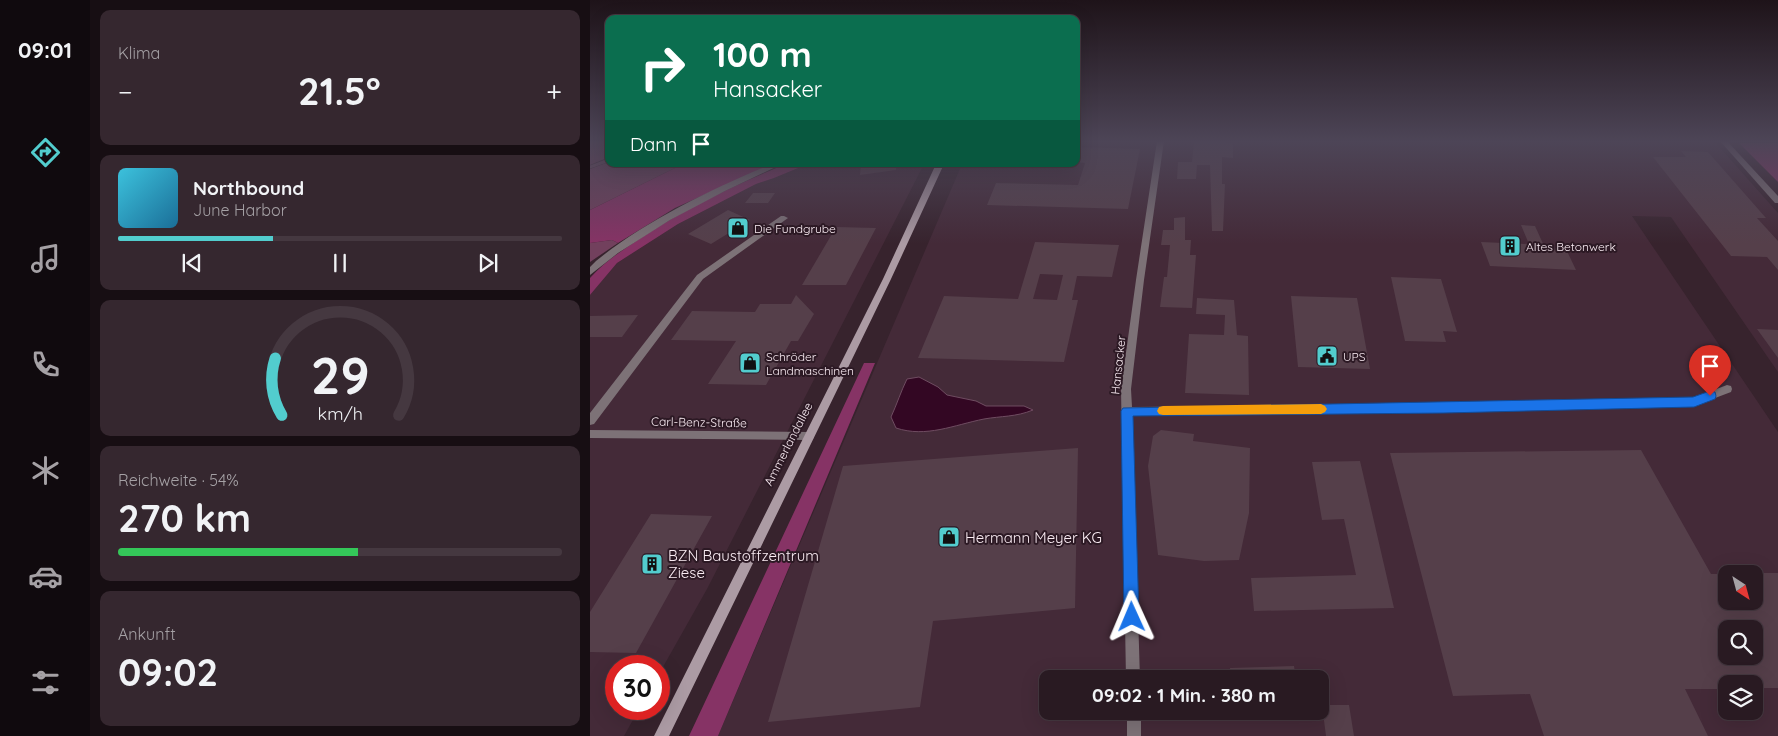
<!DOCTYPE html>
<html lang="de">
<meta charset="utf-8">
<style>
:root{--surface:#291a22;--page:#35272f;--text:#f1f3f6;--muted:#a5a1a5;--line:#453840;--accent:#52cdce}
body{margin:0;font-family:Quicksand,sans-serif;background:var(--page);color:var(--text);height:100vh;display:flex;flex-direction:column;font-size:19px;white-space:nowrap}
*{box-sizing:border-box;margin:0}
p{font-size:16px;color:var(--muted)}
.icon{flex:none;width:28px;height:28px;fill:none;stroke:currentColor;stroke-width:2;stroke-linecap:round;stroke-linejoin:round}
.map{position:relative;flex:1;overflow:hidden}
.sheet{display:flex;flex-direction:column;gap:10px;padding:10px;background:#170e13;width:500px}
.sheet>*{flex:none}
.hud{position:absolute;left:15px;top:15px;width:475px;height:152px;border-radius:10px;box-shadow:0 5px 20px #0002,0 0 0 1px var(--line);background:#0b6e4f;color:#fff;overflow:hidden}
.needle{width:32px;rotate:144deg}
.controls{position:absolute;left:1128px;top:565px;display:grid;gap:10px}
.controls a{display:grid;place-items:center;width:45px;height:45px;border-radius:10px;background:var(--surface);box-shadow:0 5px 20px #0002,0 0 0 1px var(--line);font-size:25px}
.speed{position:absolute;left:15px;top:655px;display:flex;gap:10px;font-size:25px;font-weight:700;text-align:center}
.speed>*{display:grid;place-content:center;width:65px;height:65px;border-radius:50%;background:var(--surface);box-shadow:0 5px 20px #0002,0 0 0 1px var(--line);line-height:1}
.speed .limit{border:8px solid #d22;background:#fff;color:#111}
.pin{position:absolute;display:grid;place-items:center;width:42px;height:42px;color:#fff;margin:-51px -21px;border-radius:50% 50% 50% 0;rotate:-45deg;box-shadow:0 0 5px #0007}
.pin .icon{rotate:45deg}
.me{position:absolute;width:55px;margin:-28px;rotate:359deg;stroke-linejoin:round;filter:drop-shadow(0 0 4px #0008)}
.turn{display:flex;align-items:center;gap:18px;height:105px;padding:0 25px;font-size:22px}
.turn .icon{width:65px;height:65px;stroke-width:2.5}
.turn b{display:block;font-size:35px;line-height:42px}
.then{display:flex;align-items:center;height:48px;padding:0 25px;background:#0003;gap:10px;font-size:19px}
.big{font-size:38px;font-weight:700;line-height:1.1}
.sheet .tile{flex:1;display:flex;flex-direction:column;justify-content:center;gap:8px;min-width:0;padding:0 18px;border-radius:10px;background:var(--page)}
.sheet .dial{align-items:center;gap:0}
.dial svg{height:130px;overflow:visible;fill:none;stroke:var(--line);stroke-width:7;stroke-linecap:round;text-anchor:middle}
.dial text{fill:var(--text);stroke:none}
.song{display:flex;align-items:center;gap:15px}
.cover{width:60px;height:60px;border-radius:8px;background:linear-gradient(135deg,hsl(190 70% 55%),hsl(200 70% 35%))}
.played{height:5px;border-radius:2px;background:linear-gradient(90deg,var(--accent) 35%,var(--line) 35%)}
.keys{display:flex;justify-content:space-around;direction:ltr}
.heat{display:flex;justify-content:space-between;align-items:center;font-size:28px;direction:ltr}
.charge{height:8px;border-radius:4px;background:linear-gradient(90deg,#34c759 54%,var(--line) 0)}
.trip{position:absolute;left:449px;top:670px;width:290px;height:50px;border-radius:10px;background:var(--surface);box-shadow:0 5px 20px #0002,0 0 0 1px var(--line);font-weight:700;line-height:50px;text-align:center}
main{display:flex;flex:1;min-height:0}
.tabs{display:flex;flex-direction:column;width:90px;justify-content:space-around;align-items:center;background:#100a0e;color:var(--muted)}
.tabs .icon{width:35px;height:35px}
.tabs .current{color:var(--accent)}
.tabs b{font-size:22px;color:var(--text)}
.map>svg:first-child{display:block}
.built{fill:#442a38;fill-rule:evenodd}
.green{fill:#72405d}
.forest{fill:#863365}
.water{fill:#330723;stroke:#6f4c61}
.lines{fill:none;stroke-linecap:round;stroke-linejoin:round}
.stream{stroke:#6f4c61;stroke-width:3}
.building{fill:#553f4a;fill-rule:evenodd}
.minor{fill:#7d7277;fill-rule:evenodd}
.tertiary{fill:#7d7277;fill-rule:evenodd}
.secondary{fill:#ac9ba4;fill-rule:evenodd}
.route{fill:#1a73e8;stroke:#114b97}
.slow{fill:#f59e0b}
.labels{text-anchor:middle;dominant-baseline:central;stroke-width:4;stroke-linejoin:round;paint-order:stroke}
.poi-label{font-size:12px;fill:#faecf3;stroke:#2c1924;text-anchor:start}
.street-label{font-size:12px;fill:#faecf3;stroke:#2c1924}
.near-poi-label{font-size:15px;fill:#faecf3;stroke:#2c1924;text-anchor:start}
</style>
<main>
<nav class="tabs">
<b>09:01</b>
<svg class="icon current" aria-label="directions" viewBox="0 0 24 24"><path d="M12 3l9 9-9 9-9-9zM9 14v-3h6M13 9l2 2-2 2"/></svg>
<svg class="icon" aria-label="music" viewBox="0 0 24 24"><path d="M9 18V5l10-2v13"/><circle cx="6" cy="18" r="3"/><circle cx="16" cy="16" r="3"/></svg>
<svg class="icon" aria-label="phone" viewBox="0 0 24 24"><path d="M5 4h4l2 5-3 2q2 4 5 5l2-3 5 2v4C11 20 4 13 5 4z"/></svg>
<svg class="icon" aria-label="climate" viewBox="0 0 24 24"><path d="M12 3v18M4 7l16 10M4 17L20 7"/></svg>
<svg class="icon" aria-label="car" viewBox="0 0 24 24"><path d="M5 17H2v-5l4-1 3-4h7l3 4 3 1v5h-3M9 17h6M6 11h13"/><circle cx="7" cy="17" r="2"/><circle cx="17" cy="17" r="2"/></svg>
<svg class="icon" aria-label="filters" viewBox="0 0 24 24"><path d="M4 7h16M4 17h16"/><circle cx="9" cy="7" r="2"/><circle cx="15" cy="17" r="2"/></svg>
</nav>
<section class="sheet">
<div class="tile"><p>Klima</p>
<div class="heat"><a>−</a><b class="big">21.5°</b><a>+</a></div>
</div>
<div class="tile">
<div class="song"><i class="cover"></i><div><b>Northbound</b><p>June Harbor</p></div></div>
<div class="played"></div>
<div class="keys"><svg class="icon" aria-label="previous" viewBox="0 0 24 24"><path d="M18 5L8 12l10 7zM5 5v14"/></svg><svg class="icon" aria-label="pause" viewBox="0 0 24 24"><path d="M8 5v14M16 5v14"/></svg><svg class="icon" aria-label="next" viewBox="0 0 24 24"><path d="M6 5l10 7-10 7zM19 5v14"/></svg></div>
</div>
<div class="tile dial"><svg viewBox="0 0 100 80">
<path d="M14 69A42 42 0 1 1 86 69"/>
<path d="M14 69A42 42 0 0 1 10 34" stroke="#52cdce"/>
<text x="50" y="56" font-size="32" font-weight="700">29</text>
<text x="50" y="72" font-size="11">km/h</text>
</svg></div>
<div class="tile"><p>Reichweite · 54%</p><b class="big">270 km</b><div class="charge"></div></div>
<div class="tile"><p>Ankunft</p><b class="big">09:02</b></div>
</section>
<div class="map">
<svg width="1188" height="736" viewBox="0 0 1188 736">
<rect width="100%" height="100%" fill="#37232d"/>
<path class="built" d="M486 141H1124L1188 213V372L1081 217 1042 216 1188 432V736H128L372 164H486ZM1136 574H1164V601H1136ZM1136 629H1164V656H1136ZM458 679H730V711H458ZM1136 684H1164V711H1136Z
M218 164H334L117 589 69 674V666H26V709H49L34 736H0V295L27 263 88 224 166 184 184 178Z"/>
<path class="green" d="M0 141H19V157L0 165Z
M19 162V164H93L0 210V169Z
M22 240 28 243 0 262V243Z"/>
<path class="forest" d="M1149 143H1188V182Z
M93 164H182L85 208 28 243 22 240 0 243V210Z
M196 164H218L184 178 166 184 88 224 27 263 0 295V278C15 261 34 249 54 236 98 207 147 184 196 164Z
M274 363H285L128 736H99Z"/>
<path class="water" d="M329 377 348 387 357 395 386 401 396 406H434L443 410C426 417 411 416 394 419 364 425 336 438 306 428L301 417C307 404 311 391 317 379Z"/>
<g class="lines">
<path class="stream" d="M0 167 19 160"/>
</g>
<path class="building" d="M626 141 643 143V158L632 157V184H635L633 231H622L620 165H607L606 179H587L588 162H602L604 142Z
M486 147 550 149 538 209 397 205 406 183 488 185 495 163 486 162Z
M1091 151 1118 152 1176 218H1167L1188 241V270L1177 257 1141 256 1063 157H1096Z
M271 164H306V170L270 175Z
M163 193H185L178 203H155Z
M138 210 160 220 121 244 98 234Z
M595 217V240H601L600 255H606L602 308 570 307 574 277H577L580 245H571L573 230H584V218Z
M931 225 945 226 955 248 976 249 986 270 900 266 891 242 939 244Z
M246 227 286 228 256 285H212Z
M445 242 529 245 522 277 487 276 482 300H488L474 362 328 358 354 296 428 299ZM450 274 473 275 467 300 443 299Z
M801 277 851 279 867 332 853 331 856 342 815 341Z
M206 295 224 314 208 341H201L176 385 118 384 146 341 81 340 102 311 165 312 170 304H201Z
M701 296 767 298 780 369 708 367Z
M607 298 644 300 647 335 658 336 659 395 595 393 599 334 634 335 635 315 606 314Z
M48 315 32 337H0V316Z
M1167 329 1188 330V358Z
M571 430 604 434 603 441 660 448 659 513 649 560 614 561 568 555 558 466 563 436Z
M488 448 485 608 343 621 330 707 178 722 253 466Z
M1051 450 1121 574H1136V601H1164V573H1188V688H1164V684H1136V689H1095L1118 736H954L940 694 863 696 800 453ZM1136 629H1164V656H1136Z
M770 461 804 608 664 611 661 578 766 575 754 519 732 520 722 462Z
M61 514 122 516 46 653 0 652V612Z
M704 666 706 679H641L640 668Z
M732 705H759L764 736H736Z"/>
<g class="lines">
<path class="minor" d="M567 141H574L554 280 541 389 542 407 854 404 1103 398 1137 385 1141 386 1142 389 1141 392 1104 406 854 412 542 415 550 679H536L531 389 546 280Z
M182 164H192L135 191 80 220 28 253 0 275V267L6 261C55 221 124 188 182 164Z
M191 216H194L198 218 113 279 4 424 0 425V413L107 275Z
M0 430 219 432 223 433 224 436 223 439 219 440 0 438Z
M537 711H551V736H537Z"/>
<path class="tertiary" d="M1130 141H1137L1188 196V203H1185Z"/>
<path class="secondary" d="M346 164H354L301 279 79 736H64L293 279Z"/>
</g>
<linearGradient id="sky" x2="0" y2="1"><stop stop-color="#1e1319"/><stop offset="0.58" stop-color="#4d4557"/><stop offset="1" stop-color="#4d4557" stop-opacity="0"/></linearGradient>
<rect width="1188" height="244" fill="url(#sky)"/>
<path class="route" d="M1120 391 1125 392 1126 396 1125 399 1104 407 854 413 543 416 549 617 547 622 542 624 536 622 534 617 531 411 533 408 1103 397Z"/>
<path class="slow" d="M731 404 735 406 737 409 735 412 731 414 573 415 569 414 567 411 569 407 573 406Z"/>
<defs>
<g id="shop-square" transform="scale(1.125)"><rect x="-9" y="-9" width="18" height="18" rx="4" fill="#52cdce" stroke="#2c1924"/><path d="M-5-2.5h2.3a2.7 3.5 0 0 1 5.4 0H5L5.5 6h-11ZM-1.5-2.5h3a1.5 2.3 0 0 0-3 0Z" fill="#111"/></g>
<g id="building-square" transform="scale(1.125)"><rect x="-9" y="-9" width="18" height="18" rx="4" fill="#52cdce" stroke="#2c1924"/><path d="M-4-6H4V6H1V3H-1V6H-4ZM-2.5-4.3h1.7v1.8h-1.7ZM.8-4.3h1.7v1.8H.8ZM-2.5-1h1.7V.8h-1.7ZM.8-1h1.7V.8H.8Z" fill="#111"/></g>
<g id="civic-square" transform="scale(1.125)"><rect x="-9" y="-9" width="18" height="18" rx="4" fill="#52cdce" stroke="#2c1924"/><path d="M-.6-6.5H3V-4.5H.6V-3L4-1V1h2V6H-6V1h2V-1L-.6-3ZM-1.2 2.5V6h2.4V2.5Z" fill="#111"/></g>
</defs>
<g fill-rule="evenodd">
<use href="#shop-square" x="148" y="228"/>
<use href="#building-square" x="920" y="246"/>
<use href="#civic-square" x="737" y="356"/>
<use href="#shop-square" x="160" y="363"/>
<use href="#shop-square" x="359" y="537"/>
<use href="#building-square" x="62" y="564"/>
</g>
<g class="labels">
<g class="poi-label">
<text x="164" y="228">Die Fundgrube</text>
<text x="936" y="246">Altes Betonwerk</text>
<text x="176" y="356">Schröder<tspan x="176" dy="14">Landmaschinen</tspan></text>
<text x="753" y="356">UPS</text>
</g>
<g class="street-label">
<text transform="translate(528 365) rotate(-84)">Hansacker</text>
<text transform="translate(109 422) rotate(1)">Carl-Benz-Straße</text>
<text transform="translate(198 444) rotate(-63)">Ammerlandallee</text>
</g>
<g class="near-poi-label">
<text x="375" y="537">Hermann Meyer KG</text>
<text x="78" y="555">BZN Baustoffzentrum<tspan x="78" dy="17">Ziese</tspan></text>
</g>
</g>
</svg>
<div class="controls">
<a><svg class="needle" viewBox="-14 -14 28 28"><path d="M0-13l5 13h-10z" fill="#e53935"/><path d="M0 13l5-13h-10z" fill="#a5a1a5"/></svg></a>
<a><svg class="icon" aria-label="search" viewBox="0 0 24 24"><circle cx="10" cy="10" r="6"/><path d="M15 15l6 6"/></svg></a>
<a><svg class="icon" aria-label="layers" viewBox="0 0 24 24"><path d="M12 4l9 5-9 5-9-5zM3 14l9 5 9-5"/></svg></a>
</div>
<div class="speed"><div class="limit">30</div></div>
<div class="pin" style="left:1120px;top:396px;background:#d93025"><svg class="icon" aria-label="arrive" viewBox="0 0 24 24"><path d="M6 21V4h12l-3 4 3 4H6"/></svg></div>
<svg class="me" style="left:542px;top:617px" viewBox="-20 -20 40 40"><path d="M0-17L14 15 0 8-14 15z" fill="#1a73e8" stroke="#fff" stroke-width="4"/></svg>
<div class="trip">09:02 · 1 Min. · 380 m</div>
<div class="hud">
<div class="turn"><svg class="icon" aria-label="right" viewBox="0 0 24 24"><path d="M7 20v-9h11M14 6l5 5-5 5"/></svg><div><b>100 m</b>Hansacker</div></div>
<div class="then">Dann<svg class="icon" aria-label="arrive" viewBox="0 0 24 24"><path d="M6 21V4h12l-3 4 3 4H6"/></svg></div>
</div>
</div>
</main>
